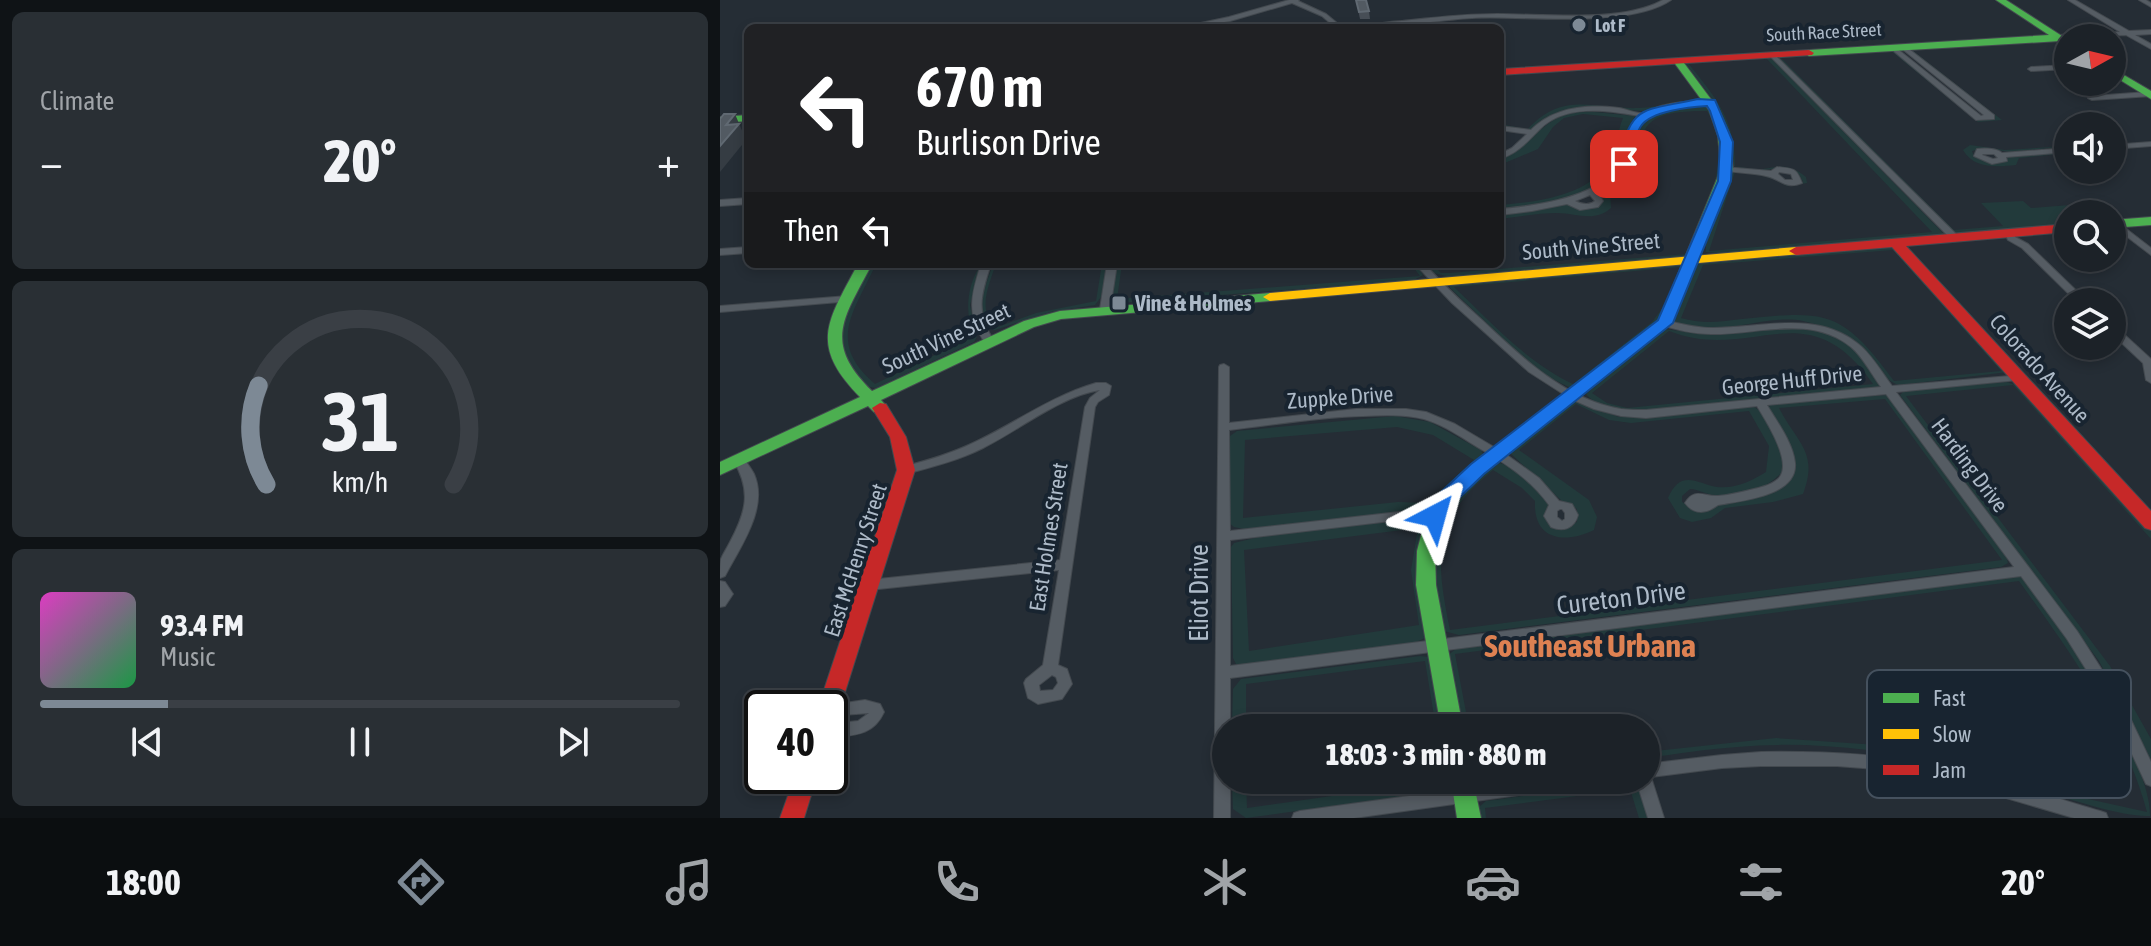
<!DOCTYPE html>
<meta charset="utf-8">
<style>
:root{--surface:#1c2228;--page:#292f34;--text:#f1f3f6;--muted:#a0a4a8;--line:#3a3f45;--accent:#7d8995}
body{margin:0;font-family:"Asap Condensed",sans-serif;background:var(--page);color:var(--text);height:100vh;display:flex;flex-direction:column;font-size:30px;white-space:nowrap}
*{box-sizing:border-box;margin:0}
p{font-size:26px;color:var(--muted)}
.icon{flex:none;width:44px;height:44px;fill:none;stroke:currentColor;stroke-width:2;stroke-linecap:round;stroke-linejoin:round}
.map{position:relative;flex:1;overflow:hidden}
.drawer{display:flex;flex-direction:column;gap:12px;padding:12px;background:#0f1316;width:720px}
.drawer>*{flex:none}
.top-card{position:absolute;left:24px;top:24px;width:760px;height:244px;border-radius:12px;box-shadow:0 4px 12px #0003,0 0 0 2px var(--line);background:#202124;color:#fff;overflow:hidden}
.needle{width:52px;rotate:82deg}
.controls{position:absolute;left:1334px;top:24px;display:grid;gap:16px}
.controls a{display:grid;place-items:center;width:72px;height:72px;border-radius:50%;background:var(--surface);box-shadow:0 4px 12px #0003,0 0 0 2px var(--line);font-size:40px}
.speed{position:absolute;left:24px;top:690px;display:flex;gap:16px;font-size:40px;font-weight:700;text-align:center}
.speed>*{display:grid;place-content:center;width:104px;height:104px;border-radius:50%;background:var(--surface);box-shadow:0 4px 12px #0003,0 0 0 2px var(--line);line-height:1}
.speed .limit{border:4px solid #111;border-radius:12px;background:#fff;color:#111}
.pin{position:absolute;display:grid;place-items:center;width:68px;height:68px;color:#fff;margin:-34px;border-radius:16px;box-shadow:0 4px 12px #0006}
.me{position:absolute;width:88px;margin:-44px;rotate:39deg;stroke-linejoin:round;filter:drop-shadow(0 0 6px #0008)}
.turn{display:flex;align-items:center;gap:28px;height:168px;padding:0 40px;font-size:36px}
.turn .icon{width:104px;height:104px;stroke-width:2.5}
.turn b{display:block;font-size:56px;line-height:68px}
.then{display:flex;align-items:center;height:76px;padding:0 40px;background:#0003;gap:16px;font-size:30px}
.big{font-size:60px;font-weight:800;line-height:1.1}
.drawer .widget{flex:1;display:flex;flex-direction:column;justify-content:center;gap:12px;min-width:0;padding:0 28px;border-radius:12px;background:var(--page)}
.drawer .dial{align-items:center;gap:0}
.dial svg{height:208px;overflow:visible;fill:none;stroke:var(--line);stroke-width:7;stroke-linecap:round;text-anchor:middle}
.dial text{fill:var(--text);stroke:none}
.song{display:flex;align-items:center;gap:24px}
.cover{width:96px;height:96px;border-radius:12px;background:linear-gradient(135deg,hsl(310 70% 55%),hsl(140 70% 35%))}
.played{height:8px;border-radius:4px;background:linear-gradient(90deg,var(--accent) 20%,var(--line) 20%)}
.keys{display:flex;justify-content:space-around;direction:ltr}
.heat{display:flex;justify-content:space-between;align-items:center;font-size:44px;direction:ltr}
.trip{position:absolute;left:492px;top:714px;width:448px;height:80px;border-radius:40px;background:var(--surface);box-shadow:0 4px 12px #0003,0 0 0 2px var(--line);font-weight:800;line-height:80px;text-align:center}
.menu{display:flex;height:128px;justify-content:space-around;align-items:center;background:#0b0e10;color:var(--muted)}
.menu .icon{width:56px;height:56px}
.menu .active{color:var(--accent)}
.menu b{font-size:36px;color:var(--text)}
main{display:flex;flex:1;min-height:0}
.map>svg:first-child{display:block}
.green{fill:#223a3b;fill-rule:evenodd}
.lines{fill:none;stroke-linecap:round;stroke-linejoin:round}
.street-casing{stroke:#43494f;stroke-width:2}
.fast-casing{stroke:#43494f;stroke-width:2}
.slow-casing{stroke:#43494f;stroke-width:2}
.jam-casing{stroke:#43494f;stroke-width:2}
.street{fill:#555c63;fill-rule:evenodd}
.fast{fill:#4caf50;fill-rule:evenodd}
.slow{fill:#ffc107;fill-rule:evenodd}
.jam{fill:#c62828;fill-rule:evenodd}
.wall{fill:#474e56}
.shaded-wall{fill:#353c43}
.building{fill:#525a62;stroke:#606972;stroke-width:2}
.route{fill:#1a73e8;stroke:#114b97;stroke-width:2}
.poi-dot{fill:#7d8995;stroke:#182430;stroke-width:3}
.labels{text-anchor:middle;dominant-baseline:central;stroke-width:8;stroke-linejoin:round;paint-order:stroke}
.far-poi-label{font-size:18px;font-weight:bold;fill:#adbac8;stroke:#182430;text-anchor:start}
.far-street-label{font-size:18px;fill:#adbac8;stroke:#182430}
.street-label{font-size:22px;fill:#adbac8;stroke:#182430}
.poi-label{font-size:22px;font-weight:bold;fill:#adbac8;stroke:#182430;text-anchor:start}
.near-street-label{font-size:26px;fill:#adbac8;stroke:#182430}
.near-quarter-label{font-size:32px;font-weight:bold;fill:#de8152;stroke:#182430}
.key{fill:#182430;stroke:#45515e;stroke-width:2}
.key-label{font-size:22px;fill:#adbac8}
</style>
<main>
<section class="drawer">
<div class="widget"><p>Climate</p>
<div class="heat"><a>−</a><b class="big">20°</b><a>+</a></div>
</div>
<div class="widget dial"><svg viewBox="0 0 100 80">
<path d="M14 69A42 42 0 1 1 86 69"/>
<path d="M14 69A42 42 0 0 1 11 31" stroke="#7d8995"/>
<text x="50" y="56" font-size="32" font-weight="700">31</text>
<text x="50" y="72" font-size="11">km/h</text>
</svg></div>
<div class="widget">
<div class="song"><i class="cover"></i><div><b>93.4 FM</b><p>Music</p></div></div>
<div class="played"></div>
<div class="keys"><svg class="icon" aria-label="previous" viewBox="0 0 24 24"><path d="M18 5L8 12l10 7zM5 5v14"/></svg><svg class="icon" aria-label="pause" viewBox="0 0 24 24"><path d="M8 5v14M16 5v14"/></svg><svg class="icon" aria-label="next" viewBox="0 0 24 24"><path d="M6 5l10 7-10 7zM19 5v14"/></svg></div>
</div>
</section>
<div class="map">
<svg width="1431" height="818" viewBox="0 0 1431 818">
<rect width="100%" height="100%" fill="#252d35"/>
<path class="green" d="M1336 39 1348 47 1337 40 1192 50 1282 120 1258 122 1171 51 1061 58 1234 230 1283 226 1261 203 1303 201 1311 208 1350 205 1361 214H1348V225L1243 234 1233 232 1058 58 1169 49 1176 52 1259 119 1274 118 1188 49Z
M1045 57 1052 59 1225 235 1005 254 986 252V244L1012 172C1038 166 1061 190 1083 182 1074 160 1059 170 1042 170 1033 170 1023 168 1014 166L1009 133 1000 109 965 63ZM1046 58 1212 232 989 251 1015 172 1046 175 1067 186 1087 183 1086 177C1070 164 1061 166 1043 169 1034 170 1023 167 1015 166 1015 119 996 98 968 63Z
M954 62 958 64 984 97V100L925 111 855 108 830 116 811 131 780 126V116L785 125 808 129C844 90 874 110 919 108 938 107 963 102 981 97L954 63 780 73Z
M987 105C992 117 999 129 1002 141 1009 179 983 222 969 256L730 277 714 273 705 264H712L721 273H729L967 254C984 209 1016 159 987 111 895 110 940 146 890 189L891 208C874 223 857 213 837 213 818 213 799 217 780 219V213L838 204 874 208 880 202 879 189 895 176 911 139 924 117 949 107Z
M865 111 915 116C907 130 908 148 900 162 879 201 819 206 780 210V205C817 202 870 196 891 160 898 148 897 131 903 118L863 114 844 118 833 127 818 149 780 165V159C818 144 820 114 865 111Z
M1250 145 1285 150 1348 146 1290 152 1263 148 1252 151 1254 157 1267 162 1282 163 1290 156 1348 153 1299 158 1296 165C1276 167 1254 169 1243 150Z
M1175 247 1288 372 1179 385C1162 380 1156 363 1145 351 1131 334 1104 326 1083 321 1045 313 987 342 954 322L978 264ZM1173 250 1281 371 1174 381C1122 310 1107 310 1022 319 1000 322 981 324 961 318L983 265Z
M150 264H156C134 312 106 342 155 384L254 336C244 314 247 282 262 264L250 305 257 337 254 342 156 388C146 387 142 383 136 375 103 337 132 302 150 264Z
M273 264H276C269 285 257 309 275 328L316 313 376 301 382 264H387L381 297 375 305 331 312 275 330 269 329C254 309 266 285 273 264Z
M397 264H402L397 299 700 276 691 264H696L703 275 694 280 398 303 392 298Z
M955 264 963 267 942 316 853 389 818 372 730 288V285ZM961 267 947 302 932 322 853 384C805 361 772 323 734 287Z
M1061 325C1101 326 1148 345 1161 387L940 411C916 411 883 414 866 394L944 329 976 333ZM949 331C1032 364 1087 288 1153 384L907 408 887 403 872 393Z
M1287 382 1303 388 1431 530V539L1293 385 1186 396 1390 666 1431 739V760L1379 661 1180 395 1184 391Z
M1167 395 1286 555 1288 563 1281 567 739 635 724 631C716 588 700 536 733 499 745 485 762 474 775 462 798 466 815 488 830 504L826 512 848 526 857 522V509L842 501 789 452 852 400 899 417 1034 407C1055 418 1062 445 1066 467 1051 489 1022 497 995 495 986 495 979 489 970 489L962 496V502L978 511 997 502 1046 495 1074 460 1071 447 1048 408 1051 404ZM1165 399 1282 560 730 630C715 557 712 519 773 470L802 488 815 501C813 539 843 545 874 530L877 517 869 500 799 450 856 404 889 420 911 423 1029 411 1049 446 1046 472C1031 481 1016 489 997 487 977 484 961 468 948 498L960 518 972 522 991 518 1005 508 1053 502 1083 494C1099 452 1077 443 1059 408Z
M675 416 710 422 761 450 764 456 712 509 524 529 514 527 508 522 510 436 517 431ZM677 427 713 435 754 460 707 503 678 502 523 518 525 440Z
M686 520 705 524V638L694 643 522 666 516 664 513 658 511 547 514 543 543 536ZM698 528 691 570 699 625 529 651 524 550Z
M1300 576C1312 586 1321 602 1330 615 1360 656 1431 766 1430 816 1390 818 1292 778 1248 768 1173 751 1093 740 1017 747 987 749 956 754 926 758V752L1056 738 1158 745 1242 761 1368 799 1427 812C1404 726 1350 652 1299 581L735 654 749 728H740L727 656 737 648Z
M700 656 709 657 725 728H716L705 661 526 684V728H512L513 689 521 679Z
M512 780H526L527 808 725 780H733V783L728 790 721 791 526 818 513 809Z
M905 782 919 789 928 818H919L910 789 765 808 766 818H759V807L766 801Z"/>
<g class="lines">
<g class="street-casing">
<path id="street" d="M569 0H579L578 1 606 14 623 28H616L602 16 572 3 510 21 470 28 462 27 509 17Z
M943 0H951C909 29 804 15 752 18 715 20 679 28 642 28 656 22 675 22 691 20 719 17 748 14 777 14 826 14 901 23 943 0Z
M1348 0H1355L1409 31 1431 30V34L1415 35 1431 44V49L1406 35 1337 38 1336 37 1339 35 1400 32Z
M1419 0H1426L1431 3V7Z
M1181 46H1185L1274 115V119L1256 120 1170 48 1175 47 1261 116 1264 115 1181 48Z
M1050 54H1054L1237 235V239H1231L1050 56Z
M1348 65V69L1311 71 1308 69 1311 67Z
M1428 92H1431V96L1372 100 1368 98 1372 96Z
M991 101H994V105C975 107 956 105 938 112 909 123 918 139 908 162 902 175 888 184 877 191L883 201 878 207 860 210 847 204 812 211 780 215V209C815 206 882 198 900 162 908 145 903 132 919 116 887 110 845 104 820 129 807 142 798 153 780 159V154L792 148 807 134 780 130V126L811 130C834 107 867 104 899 108 906 109 917 114 923 113 929 112 936 107 941 106 957 101 974 101 991 101ZM870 195 875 201C869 206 861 204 855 201Z
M1431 142V146L1392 149V145Z
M1348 148V152L1286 157 1287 161 1272 164 1254 156 1257 149C1264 148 1276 148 1282 153ZM1263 154H1274L1278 158 1273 159 1262 155Z
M1004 167 1051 171 1057 167C1073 169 1076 167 1082 183 1065 190 1061 179 1046 176 1034 173 1020 173 1007 171L1003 169ZM1059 172 1071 174 1073 180H1065L1058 174Z
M28 198V204L0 206V200Z
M1396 221 1431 248V255L1393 226V222Z
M1289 230 1292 231 1295 237 1308 244 1368 302H1357L1302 248 1288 240 1285 233Z
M28 247V253L0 255V249Z
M261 264H271C261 294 255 313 274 341L269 344 265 343C246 314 251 296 261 264Z
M387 264H397L390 309 385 312 380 309Z
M453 264H477C472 268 460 269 454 267Z
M695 264H705C722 284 742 302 762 320 801 357 846 400 901 409 909 410 918 410 926 410L1161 387C1152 375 1143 357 1131 347 1090 314 1037 335 991 334 973 334 958 330 941 325L940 323 941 321 945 320C961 324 976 328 993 328 1042 328 1094 310 1137 343 1150 352 1162 373 1172 386L1302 375 1303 377 1298 380 1176 392 1357 631 1402 701 1431 762V786L1426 784 1391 709 1347 639 1301 576 510 678V728H506V780H510V818H494L499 367 500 365 504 364 509 367V423L636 409H686L706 412 735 424 784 453 819 478 839 501 852 504 858 515C854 529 843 532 831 527L824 516 829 505C812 481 788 465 764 451 745 440 725 425 704 419 684 414 663 415 643 416 598 417 554 425 509 430L510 531 688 511 719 513 721 516 719 519H688L510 540V666L1294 567 1166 394 1047 405C1057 422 1073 443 1075 463 1078 496 1021 501 998 505 986 514 974 515 965 503 975 487 984 497 998 496 1010 495 1022 492 1034 489 1043 487 1057 483 1061 475 1070 458 1046 421 1037 406L926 418 901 416 874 409 851 399 809 372 732 303ZM840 509H842L845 513V519L842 521 837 517V511Z
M128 296 131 297 133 299 131 301 0 312V306Z
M1392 326 1396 327 1431 359V383L1426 380 1423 363 1392 334Z
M376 383H386L391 386 389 395 378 402 375 407 338 665 347 669 352 684 342 699 318 704 308 698 304 683 306 679 323 665 339 570 149 590 144 589 142 585 144 581 149 580 340 560 365 407 370 398 380 390C341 396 299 430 263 448 239 460 212 467 186 474L182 473 180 470 182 467C206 461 230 454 253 443 294 424 331 396 376 383ZM332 675 336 677 338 683 333 690 320 691 319 685Z
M19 456 23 457C26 462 31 468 34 474 49 508 20 547 5 576L0 578C0 572 0 565 1 559 3 554 7 548 10 542 26 512 32 491 13 460Z
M0 581 5 582 13 594 5 606 0 607Z
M145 700 160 704 164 712C153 736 134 735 110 738V724L138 721 149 713 110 716V708H104L105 706Z
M1041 752C1105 751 1168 754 1231 768 1282 779 1330 797 1380 811L1386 813 1388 818H1354L1232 782 1156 769 1117 766H1041L1002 768 931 777 944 818H928L916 780H926V764L1002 755Z
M805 780H865L862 785 857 787 634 818H572L574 813 580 811Z"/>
</g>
<g class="fast-casing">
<path id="fast" d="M1276 0H1286L1345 38 1340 41 1089 56 1084 53 1089 50 1329 35Z
M955 59H961L999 110 1010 136 1013 169 952 323 763 473 734 501 724 517 715 551 716 585 743 728H721L696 585 697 551 706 516 722 493 751 465 939 321 1001 169 998 136 989 110 953 61Z
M1392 68 1431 91V99L1392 75Z
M28 115V121L0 123V117Z
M1431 217V225L1392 228V220Z
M138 264H152C124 318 102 342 152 391L304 321 340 311 550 293 557 297 550 301 341 319 314 327 161 400 168 408 166 412H154L148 406 0 475V462L140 397C88 344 108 321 138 264Z
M731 780H753L761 818H737Z"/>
</g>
<g class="slow-casing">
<path id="slow" d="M1076 247 1083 251 1081 254 550 301 543 297 550 293Z"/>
</g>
<g class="jam-casing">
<path id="jam" d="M1089 50 1094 53 1092 55 780 75V69Z
M1348 224V232L1186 246 1431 511V530L1425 528 1172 247 1076 255 1069 251 1076 247Z
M160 403 166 404 186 437 195 470 120 708 117 714 110 717V708H98L177 470 170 437 152 408Z
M75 776H97L84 818H60Z"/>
</g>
<use href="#street" class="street"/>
<use href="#fast" class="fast"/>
<use href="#slow" class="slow"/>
<use href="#jam" class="jam"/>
</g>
<path class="wall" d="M636 0 649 11 650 19H640Z
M903 176 926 185 918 191 902 184Z"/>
<path class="shaded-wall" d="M15 114 26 140 0 172V146L6 125Z
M927 177 926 185 918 191 919 183Z"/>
<path class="building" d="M636 0H646L649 11 639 12Z
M4 114H15L6 125 19 124 0 146V119Z
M918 172 927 177 919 183 903 176Z"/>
<path class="route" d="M978 99 995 100 1013 142 1011 181 953 323 764 474 735 502 722 521H708L705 516 721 492 751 464 938 320 998 181 1000 142 990 111 987 106C970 107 931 111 921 126 914 136 913 152 910 164L904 168 897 164C913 102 920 112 978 99Z"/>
<g class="poi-dot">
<circle cx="859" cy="25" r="8"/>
<rect x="391" y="295" width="16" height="16" rx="4"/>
</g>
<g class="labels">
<g class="far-poi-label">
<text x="875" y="25">Lot F</text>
</g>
<g class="far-street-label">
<text transform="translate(1104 32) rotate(-3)">South Race Street</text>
</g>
<g class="street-label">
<text transform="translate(871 246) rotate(-5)">South Vine Street</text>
<text transform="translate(226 338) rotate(-25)">South Vine Street</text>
<text transform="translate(1320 368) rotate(48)">Colorado Avenue</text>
<text transform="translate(1072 380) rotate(-6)">George Huff Drive</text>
<text transform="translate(620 397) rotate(-4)">Zuppke Drive</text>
<text transform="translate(1250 465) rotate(53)">Harding Drive</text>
<text transform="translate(328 537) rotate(-81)">East Holmes Street</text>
<text transform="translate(135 560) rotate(-72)">East McHenry Street</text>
</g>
<g class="poi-label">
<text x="415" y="303">Vine &amp; Holmes</text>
</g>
<g class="near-street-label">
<text transform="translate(479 593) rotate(-90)">Eliot Drive</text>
<text transform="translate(901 598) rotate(-7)">Cureton Drive</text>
</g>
<g class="near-quarter-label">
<text x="870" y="645">Southeast Urbana</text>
</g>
</g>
<rect x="1147" y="670" width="264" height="128" rx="12" class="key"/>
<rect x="1163" y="693" width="36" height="10" fill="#4caf50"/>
<rect x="1163" y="729" width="36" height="10" fill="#ffc107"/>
<rect x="1163" y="765" width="36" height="10" fill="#c62828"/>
<g class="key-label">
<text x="1213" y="706">Fast</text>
<text x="1213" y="742">Slow</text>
<text x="1213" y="778">Jam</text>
</g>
</svg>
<div class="controls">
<a><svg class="needle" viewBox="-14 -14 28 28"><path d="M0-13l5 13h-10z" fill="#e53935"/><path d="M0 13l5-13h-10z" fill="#a0a4a8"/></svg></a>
<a><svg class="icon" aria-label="sound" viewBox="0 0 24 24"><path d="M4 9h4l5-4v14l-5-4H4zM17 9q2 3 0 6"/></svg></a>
<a><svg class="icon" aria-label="search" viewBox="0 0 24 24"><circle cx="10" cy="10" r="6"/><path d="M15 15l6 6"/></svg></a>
<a><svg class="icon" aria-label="layers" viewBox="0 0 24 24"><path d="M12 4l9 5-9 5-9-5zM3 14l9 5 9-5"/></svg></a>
</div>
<div class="speed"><div class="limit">40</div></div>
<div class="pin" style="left:904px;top:164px;background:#d93025"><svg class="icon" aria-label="arrive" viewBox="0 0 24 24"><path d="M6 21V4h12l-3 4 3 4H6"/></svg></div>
<svg class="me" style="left:715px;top:516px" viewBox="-20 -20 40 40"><path d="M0-17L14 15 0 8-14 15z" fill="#1a73e8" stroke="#fff" stroke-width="4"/></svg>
<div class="trip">18:03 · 3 min · 880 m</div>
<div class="top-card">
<div class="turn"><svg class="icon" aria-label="left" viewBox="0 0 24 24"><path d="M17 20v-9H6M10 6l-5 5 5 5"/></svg><div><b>670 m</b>Burlison Drive</div></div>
<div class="then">Then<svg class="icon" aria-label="left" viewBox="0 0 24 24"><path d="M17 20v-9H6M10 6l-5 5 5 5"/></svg></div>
</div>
</div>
</main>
<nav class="menu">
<b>18:00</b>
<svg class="icon active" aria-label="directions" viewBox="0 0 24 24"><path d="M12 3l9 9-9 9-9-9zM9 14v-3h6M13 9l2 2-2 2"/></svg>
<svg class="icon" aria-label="music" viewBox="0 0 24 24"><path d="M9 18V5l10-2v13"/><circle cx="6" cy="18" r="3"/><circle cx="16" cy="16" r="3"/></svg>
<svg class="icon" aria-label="phone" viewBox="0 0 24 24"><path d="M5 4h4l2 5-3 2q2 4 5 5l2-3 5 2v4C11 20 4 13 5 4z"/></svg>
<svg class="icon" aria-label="climate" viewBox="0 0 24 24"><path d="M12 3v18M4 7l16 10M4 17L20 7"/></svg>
<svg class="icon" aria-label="car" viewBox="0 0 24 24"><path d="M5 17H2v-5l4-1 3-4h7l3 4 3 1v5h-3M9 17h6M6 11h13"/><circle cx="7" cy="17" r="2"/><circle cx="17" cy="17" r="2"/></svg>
<svg class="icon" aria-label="filters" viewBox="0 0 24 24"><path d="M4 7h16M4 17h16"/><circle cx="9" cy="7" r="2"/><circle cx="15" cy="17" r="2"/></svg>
<b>20°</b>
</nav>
